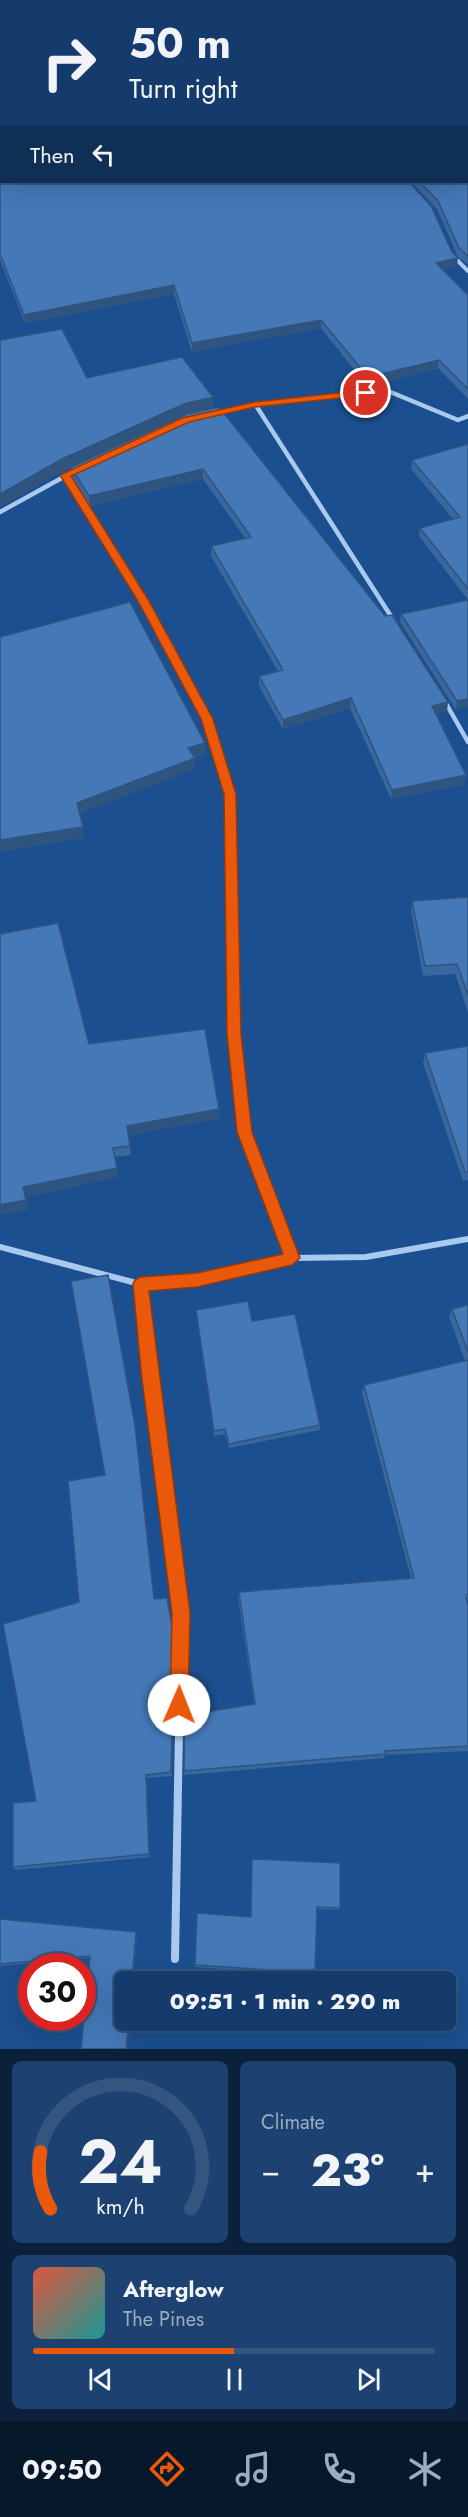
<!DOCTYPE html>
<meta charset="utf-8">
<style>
:root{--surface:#143b6b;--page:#1d4271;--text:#f1f3f6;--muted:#9dadc1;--line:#33557e;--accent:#ea580c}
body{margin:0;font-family:Jost,sans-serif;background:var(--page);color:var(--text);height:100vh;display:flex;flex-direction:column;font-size:22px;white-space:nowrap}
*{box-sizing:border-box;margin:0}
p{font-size:20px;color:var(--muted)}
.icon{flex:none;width:33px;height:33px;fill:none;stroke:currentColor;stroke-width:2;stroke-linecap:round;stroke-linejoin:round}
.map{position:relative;height:2049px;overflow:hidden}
.details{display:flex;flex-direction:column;gap:12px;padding:12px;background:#0b203b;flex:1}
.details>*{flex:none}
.banner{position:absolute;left:0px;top:0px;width:468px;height:183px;box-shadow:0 6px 24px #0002,0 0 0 2px var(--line);background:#143b6b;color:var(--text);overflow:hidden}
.speed{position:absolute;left:18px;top:1953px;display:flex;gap:12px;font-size:30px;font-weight:700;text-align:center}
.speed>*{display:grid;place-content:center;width:78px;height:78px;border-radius:50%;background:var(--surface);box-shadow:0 6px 24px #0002,0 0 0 2px var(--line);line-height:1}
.speed .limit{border:9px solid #d22;background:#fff;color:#111}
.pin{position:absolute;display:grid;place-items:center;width:51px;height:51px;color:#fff;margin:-26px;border:3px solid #fff;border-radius:50%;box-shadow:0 2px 6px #0007}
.me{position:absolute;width:66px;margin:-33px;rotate:1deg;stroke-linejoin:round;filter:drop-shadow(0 0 4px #0008)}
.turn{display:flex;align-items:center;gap:21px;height:126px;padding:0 30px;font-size:27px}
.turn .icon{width:78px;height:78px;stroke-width:2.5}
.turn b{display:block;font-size:42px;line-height:51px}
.then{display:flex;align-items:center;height:57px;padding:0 30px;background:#0003;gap:12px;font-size:22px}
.big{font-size:45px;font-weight:800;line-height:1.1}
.details .tile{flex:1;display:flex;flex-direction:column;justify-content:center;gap:9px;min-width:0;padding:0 21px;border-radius:9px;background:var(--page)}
.details .dial{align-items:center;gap:0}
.dial svg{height:156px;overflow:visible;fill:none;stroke:var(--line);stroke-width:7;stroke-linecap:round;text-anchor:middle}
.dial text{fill:var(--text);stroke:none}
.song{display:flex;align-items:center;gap:18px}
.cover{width:72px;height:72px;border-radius:9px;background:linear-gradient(135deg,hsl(10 70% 55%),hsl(180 70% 35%))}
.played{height:6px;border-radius:3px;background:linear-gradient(90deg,var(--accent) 50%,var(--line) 50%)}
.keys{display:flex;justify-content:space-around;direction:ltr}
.heat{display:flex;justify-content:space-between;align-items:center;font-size:33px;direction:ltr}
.details .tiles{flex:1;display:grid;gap:12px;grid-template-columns:1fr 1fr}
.tile:last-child{grid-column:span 2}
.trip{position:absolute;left:114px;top:1971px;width:342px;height:60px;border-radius:9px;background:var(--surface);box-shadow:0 6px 24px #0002,0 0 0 2px var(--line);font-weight:800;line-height:60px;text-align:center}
.menu{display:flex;height:96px;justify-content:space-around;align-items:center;background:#08182b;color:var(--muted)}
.menu .icon{width:42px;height:42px}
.menu .current{color:var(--accent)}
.menu b{font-size:27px;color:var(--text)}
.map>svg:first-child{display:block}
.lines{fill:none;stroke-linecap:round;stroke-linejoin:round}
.street-far3{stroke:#a9c9ee;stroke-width:4}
.street-far2{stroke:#a9c9ee;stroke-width:4.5}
.street-far1{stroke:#a9c9ee;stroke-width:6}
.street{stroke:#a9c9ee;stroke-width:8}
.wall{fill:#3a679d}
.shaded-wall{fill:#305480}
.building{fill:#4478b7;stroke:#305480;stroke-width:1.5}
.route{fill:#ea580c;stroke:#983908;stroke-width:1.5}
</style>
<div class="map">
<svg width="468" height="2049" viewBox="0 0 468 2049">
<rect width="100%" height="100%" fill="#1b4f8f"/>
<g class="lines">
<path class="street-far3" d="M454 257 468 271"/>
<path class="street-far2" d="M255 404 394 621
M216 413 255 404 388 391 458 420 468 416
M65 475 144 601 207 719 224 774
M0 512 69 474
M444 700 468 742"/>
<path class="street-far1" d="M223 772 230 794 234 1034 244 1132 292 1258
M0 1247 140 1284 197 1280 292 1258 366 1257 468 1239
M140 1284 145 1332"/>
<path class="street" d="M145 1331 181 1613 175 1959"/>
</g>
<path class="wall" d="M0 56 457 266 443 269 468 295V399L438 368 367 386 321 328 192 352 174 294 25 323 0 260Z
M411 182H466L468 264H467L458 257 437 209Z
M87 378 213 408 447 712 436 714 466 775 464 785 391 799 350 708 283 729 259 686V676L278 671 211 556V546L245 538 203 479 90 506 72 477 71 468 63 471Z
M468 444V600L419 536 420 528 453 519 411 469 412 460Z
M401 614 468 707 456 710 400 622Z
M468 897V1012L455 974 423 976 411 911 412 901Z
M0 934 89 1044 220 1118 129 1135 131 1155 115 1157 118 1177 26 1197 28 1209 0 1215Z
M468 1046V1180L463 1181 423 1063 425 1053Z
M468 1305V1600H467L468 1608V1751L385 1755 384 1758 184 1775V1771L188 1715 254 1704 238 1598 239 1592 411 1578 362 1393 364 1385 465 1361 449 1317 452 1309Z
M196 1310 252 1321 320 1425V1430L229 1448 225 1434 214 1436Z
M105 1475 154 1599 175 1641 172 1776 147 1778 150 1857 16 1870 13 1867 36 1801 79 1602Z
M252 1859 340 1908 338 1910 317 1909 315 1973 314 1975 195 1967V1965L251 1917Z
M0 1919 137 1934 133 1982H124L89 1958 0 1966Z"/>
<path class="shaded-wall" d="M458 258 457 266 435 271 436 263Z
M174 285V294L25 323 24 315Z
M321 320V328L192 352V343Z
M439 360 438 368 367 386 368 377Z
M213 397V409L184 416 63 471 0 507V494L62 459 184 404Z
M203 469V479L90 506 89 496Z
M351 698 350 708 283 729V720Z
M468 699V707L456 710 457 701Z
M448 702 447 712 431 716 432 706Z
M205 743 206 754 188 759V748Z
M195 758V769L79 814 77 803Z
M466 775 464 785 391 799 392 790Z
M83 827 84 838 0 852V840Z
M219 1109 220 1118 128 1136 127 1126Z
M117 1168 118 1177 26 1197 28 1209 0 1215V1205L23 1187Z
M174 1636 175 1641 172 1776 171 1772Z
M146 1775 147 1778 150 1857 149 1854Z
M136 1932 137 1934 133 1982H132Z
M129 2020H130L128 2049H126Z"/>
<path class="building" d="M35 0H83L85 2H32Z
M200 0H294L295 2H201Z
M0 56H2V182H409L431 206 452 252 458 258 436 263 468 295V389L439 360 368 377 321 320 192 343 174 285 24 315 0 254Z
M466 60H468V256L459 248 438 201 420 182H466Z
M62 329 87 378 182 357 213 397 184 404 62 459 0 494V340Z
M219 407 385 616 392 615 448 702 432 706 466 775 392 790 351 698 283 720 259 676 283 670 211 546 251 537 203 469 89 496 71 467 187 414Z
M468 444V589L420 528 460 517 412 460Z
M468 600V699L457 701 401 614Z
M130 602 205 743 188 748 195 758 77 803 83 827 0 840V637Z
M468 897V995L457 964 425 966 412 901Z
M58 923 89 1044 205 1029 219 1109 127 1126 130 1146 113 1148 117 1168 23 1187 26 1200 0 1205V934Z
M468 1046V1172H465L425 1053Z
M108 1275 135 1426 154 1599 167 1598 174 1636 171 1772 146 1775 149 1854 13 1867V1803L36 1801 3 1624 79 1602 68 1481 105 1475 71 1281Z
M248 1301 252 1321 295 1314 320 1425 229 1444 225 1429 214 1431 196 1310Z
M468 1305V1352L452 1309Z
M468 1360V1594L466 1595 468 1608V1746L385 1751 386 1754 184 1771 185 1696 188 1715 255 1704 239 1592 414 1578 364 1385Z
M252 1859 340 1863V1908L317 1907 315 1973 195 1965 197 1913 251 1917Z
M0 1919 136 1932 132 1982H124V2020H129L126 2049H81L90 1956 0 1964Z"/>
<path class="route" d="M366 390 371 393 369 395 255 407 189 422 71 476 149 601 213 719 236 794 241 1034 252 1132 300 1258 292 1265 197 1287 149 1291 190 1613 188 1705 186 1712 179 1714 173 1712 170 1705 172 1613 141 1371 133 1284 135 1280 140 1277 197 1273 283 1254 237 1132 227 1034 224 794 201 719 138 601 60 475 182 418 255 402Z"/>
</svg>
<div class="speed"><div class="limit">30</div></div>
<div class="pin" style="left:366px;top:393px;background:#d93025"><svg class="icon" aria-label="arrive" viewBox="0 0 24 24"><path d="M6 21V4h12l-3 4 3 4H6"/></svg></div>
<svg class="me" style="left:179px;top:1705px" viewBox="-20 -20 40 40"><circle r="19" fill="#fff"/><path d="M0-13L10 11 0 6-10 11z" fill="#ea580c"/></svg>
<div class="trip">09:51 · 1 min · 290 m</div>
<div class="banner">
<div class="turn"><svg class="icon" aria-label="right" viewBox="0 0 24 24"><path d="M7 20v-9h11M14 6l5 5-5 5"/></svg><div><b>50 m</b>Turn right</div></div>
<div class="then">Then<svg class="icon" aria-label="left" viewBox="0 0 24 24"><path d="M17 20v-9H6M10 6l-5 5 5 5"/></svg></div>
</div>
</div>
<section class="details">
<div class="tiles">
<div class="tile dial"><svg viewBox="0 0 100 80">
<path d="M14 69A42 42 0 1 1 86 69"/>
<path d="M14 69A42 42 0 0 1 9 40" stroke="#ea580c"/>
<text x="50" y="56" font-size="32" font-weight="700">24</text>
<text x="50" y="72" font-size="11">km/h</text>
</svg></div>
<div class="tile"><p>Climate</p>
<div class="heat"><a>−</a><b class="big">23°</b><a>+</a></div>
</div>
<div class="tile">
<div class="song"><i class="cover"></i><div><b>Afterglow</b><p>The Pines</p></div></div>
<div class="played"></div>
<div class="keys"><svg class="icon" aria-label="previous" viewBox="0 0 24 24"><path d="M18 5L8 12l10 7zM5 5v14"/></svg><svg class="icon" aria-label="pause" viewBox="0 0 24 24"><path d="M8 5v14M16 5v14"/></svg><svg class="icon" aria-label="next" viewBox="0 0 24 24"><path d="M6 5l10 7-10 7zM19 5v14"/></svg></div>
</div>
</div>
</section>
<nav class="menu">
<b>09:50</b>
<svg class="icon current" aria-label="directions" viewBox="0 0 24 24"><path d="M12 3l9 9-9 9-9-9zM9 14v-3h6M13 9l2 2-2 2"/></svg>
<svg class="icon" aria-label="music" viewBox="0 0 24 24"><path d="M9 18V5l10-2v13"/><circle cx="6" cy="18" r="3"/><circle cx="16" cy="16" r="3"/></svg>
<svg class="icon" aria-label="phone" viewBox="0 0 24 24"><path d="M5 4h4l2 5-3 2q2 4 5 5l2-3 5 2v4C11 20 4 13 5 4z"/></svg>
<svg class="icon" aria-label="climate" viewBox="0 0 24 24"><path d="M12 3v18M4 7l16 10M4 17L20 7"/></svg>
</nav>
